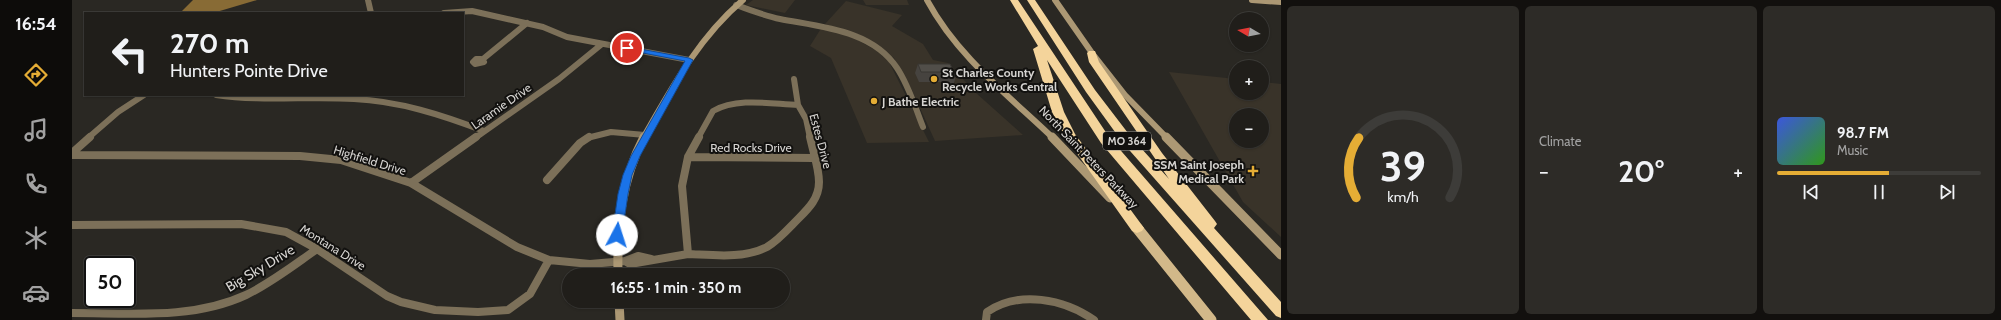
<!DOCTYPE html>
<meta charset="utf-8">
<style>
:root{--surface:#201e1a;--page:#2d2b27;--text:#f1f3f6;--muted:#a2a2a2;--line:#3d3c39;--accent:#e5ad35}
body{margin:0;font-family:Cabin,sans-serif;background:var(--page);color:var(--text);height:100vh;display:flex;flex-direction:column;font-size:15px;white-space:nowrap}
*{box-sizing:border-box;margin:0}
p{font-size:13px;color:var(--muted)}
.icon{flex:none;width:22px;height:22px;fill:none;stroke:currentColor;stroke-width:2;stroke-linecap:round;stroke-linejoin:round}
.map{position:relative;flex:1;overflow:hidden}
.sheet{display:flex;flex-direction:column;gap:6px;padding:6px;background:#12100e;width:720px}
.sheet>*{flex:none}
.hud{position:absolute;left:12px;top:12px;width:380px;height:84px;border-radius:0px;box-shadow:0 1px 3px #0004,0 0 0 1px var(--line);background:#201e1a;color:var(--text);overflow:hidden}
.needle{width:26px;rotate:280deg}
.buttons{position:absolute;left:1157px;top:12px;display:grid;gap:8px}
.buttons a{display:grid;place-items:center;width:40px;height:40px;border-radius:50%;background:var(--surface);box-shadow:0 1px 3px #0004,0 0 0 1px var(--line);font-size:20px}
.speed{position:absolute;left:12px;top:256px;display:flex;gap:8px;font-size:20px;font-weight:700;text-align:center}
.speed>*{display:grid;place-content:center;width:52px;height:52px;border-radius:50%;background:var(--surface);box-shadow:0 1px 3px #0004,0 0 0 1px var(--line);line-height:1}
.speed .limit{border:2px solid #111;border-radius:6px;background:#fff;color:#111}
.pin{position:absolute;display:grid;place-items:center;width:34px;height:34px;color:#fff;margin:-17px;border:2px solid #fff;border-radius:50%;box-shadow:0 1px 4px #0007}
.me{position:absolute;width:44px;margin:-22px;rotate:5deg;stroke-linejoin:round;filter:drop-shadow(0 0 3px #0008)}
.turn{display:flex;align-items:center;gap:14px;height:84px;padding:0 20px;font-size:18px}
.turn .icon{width:52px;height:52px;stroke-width:2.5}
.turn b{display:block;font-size:28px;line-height:34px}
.big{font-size:30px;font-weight:800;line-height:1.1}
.sheet .widget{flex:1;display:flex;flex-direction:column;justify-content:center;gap:6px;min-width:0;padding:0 14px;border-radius:6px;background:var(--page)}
.sheet .dial{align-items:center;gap:0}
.dial svg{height:104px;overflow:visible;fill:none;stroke:var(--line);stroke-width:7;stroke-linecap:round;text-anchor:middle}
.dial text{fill:var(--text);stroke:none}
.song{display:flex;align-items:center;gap:12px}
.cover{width:48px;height:48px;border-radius:6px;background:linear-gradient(135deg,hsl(230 70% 55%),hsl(110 70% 35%))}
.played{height:4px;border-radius:2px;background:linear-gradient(90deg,var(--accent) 55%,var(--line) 55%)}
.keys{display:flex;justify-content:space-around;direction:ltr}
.heat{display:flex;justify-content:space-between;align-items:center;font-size:22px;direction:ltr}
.sheet .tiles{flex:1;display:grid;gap:6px;grid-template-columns:repeat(3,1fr)}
.trip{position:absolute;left:490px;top:268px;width:228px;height:40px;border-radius:20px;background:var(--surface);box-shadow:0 1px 3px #0004,0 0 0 1px var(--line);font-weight:800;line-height:40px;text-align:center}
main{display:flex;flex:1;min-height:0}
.tabs{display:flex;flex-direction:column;width:72px;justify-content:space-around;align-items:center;background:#0d0c0a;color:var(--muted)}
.tabs .icon{width:28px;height:28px}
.tabs .active{color:var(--accent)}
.tabs b{font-size:18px;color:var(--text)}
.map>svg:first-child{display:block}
.built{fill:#393329;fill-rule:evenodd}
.water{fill:#886b35}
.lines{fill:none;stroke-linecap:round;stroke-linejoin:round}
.street-far1{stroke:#7c7059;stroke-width:6}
.street{stroke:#7c7059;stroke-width:8}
.secondary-far1{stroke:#ac9874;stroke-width:6}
.secondary{stroke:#ac9874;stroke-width:9}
.primary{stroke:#d2b889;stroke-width:11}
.highway{fill:#f4d49b;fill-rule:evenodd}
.wall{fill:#46433f}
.building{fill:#514e49;stroke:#393733}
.route{fill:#1a73e8;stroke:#114b97}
.poi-dot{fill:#e5ad35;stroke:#12110f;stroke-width:1.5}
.labels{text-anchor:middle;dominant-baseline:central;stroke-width:4;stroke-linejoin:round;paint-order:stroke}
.shield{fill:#12110f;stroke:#9b9a97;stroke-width:1}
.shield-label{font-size:11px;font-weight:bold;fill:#d6d4d1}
.poi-label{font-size:12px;font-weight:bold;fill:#d6d4d1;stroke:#12110f;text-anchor:start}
.street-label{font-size:12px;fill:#d6d4d1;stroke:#12110f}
.near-street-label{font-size:14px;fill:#d6d4d1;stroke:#12110f}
</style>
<main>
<nav class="tabs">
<b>16:54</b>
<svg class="icon active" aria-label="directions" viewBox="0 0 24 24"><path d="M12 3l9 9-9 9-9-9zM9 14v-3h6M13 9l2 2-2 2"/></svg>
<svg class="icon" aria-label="music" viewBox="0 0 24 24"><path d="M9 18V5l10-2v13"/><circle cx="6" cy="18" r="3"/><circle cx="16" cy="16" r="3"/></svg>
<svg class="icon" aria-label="phone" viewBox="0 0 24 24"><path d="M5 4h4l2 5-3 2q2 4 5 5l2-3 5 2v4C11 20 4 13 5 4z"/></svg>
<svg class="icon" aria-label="climate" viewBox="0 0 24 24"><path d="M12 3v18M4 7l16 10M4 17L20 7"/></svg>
<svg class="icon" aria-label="car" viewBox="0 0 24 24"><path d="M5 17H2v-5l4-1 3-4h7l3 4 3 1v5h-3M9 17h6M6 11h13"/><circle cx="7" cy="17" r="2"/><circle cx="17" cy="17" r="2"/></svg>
</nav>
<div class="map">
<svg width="1209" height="320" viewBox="0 0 1209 320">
<rect width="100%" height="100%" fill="#2a2823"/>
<path class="built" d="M681 0H723L713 13 674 5Z
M791 0H835L837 5H794Z
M774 1 830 15 820 26 851 44 861 60 876 63 904 93 951 135 863 141 838 86 822 58 801 42 753 24Z
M750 27 782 38 805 51 817 62 857 142 795 143 759 58 738 46Z
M1097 72 1164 79V93H1190V82L1209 84V237L1171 202ZM1164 115H1190V141H1164Z"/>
<path class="water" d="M121 0H185L141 13H108Z"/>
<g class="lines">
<path class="street-far1" d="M296 0 299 13
M664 5C678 10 693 16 708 19 749 27 800 30 825 68 837 86 843 107 851 127
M372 13 400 11 471 27 495 37 617 60
M404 59H409L412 62 403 64 401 62Z
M411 59 455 23
M722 79 726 105
M144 95C190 102 236 96 282 99 327 101 370 115 412 131
M16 138 46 112 72 95
M403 138 487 79 530 44
M515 138 539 132 573 135
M626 138 641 111C666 97 699 104 726 105L734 119 738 138"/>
<path class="street" d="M0 153 18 137
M0 155 228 156 269 160 339 183 445 247 477 260 518 264 553 261 558 264 616 254
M616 157 741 158
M475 180 508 143 517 137
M339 183 404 137
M0 225 169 224 214 232 245 249 315 296 329 302 363 310 406 312 436 310 458 294 477 260
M616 254C641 255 672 259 695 247 707 240 717 228 727 218 737 208 747 198 747 182 747 168 741 151 738 137
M616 254 610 186 616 157 627 137
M553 261 566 256 579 259
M0 313C58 313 120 320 174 295 199 283 222 265 245 249
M914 320 915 312C947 290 992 299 1022 320"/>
<path class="secondary-far1" d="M855 0C885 56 936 95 981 138
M983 0 1020 53 1053 95 1095 138
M1180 0 1209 2
M571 138C599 89 627 37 671 0"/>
<path class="secondary" d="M980 137 1038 198
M1094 137 1209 255
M546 275C545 226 549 181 572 137
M547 301 548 320"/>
<path class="primary" d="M1065 228 1139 320"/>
<path class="highway" d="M938 0H946L1037 137 1196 320H1179L1029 143 975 60 992 112 1003 134 1072 228 1070 231 1065 233 1060 231 992 135 980 112 961 49 966 46Z
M955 0H963L1023 90 1059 137 1097 179 1017 62 1015 53 1017 51H1023L1027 62 1090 153 1143 221 1145 224 1142 228 1209 302V318L1204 316 1051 143 1014 92Z"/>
</g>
<path class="wall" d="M846 64 884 76 881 86H871L869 82H847L843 73Z"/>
<path class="building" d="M846 64H878L884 76H874L872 72H849Z"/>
<path class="route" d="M552 46 617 58 621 60 568 156 560 175 556 194 550 235 545 239 540 235 546 194 551 175 559 156 613 61 555 50 552 49Z"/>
<g class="poi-dot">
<circle cx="862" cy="79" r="4"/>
<circle cx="802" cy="101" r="4"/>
<path d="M1179 165h4v4h4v4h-4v4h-4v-4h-4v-4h4z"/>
</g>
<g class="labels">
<rect class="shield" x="1031" y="132" width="48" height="18" rx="3"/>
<g class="shield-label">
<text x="1055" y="141">MO 364</text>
</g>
<g class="poi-label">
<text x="870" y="72">St Charles County<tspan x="870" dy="14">Recycle Works Central</tspan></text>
<text x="810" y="101">J Bathe Electric</text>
<text x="1172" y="164" text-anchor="end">SSM Saint Joseph<tspan x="1172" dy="14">Medical Park</tspan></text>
</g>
<g class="street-label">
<text transform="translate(429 106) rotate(-35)">Laramie Drive</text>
<text transform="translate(749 141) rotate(75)">Estes Drive</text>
<text x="679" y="147">Red Rocks Drive</text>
<text transform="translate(1017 157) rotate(46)">North Saint Peters Parkway</text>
<text transform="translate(298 160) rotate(17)">Highfield Drive</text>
<text transform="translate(261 247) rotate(32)">Montana Drive</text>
</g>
<g class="near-street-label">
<text transform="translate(188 268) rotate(-31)">Big Sky Drive</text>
</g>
</g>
</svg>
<div class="buttons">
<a><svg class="needle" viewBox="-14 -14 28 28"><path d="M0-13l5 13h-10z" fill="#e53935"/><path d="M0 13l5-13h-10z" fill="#a2a2a2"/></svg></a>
<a>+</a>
<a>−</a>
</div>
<div class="speed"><div class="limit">50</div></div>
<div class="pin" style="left:555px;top:48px;background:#d93025"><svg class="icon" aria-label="arrive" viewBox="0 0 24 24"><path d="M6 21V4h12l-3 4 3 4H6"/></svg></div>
<svg class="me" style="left:545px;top:235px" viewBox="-20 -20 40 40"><circle r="19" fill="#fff"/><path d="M0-13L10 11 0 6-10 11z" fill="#1a73e8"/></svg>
<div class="trip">16:55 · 1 min · 350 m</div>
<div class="hud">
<div class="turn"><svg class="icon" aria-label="left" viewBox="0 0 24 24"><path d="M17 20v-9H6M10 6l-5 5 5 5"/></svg><div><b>270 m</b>Hunters Pointe Drive</div></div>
</div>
</div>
<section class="sheet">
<div class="tiles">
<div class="widget dial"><svg viewBox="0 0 100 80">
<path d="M14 69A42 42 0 1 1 86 69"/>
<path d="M14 69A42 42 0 0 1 16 23" stroke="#e5ad35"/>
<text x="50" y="56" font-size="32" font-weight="700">39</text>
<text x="50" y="72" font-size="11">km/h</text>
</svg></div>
<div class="widget"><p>Climate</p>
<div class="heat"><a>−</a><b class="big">20°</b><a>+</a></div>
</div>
<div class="widget">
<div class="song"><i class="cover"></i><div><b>98.7 FM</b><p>Music</p></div></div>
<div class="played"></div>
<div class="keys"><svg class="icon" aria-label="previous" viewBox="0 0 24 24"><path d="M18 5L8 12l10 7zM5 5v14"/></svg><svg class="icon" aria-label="pause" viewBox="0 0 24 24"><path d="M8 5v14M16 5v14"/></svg><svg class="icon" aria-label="next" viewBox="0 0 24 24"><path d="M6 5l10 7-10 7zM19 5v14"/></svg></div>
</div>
</div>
</section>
</main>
